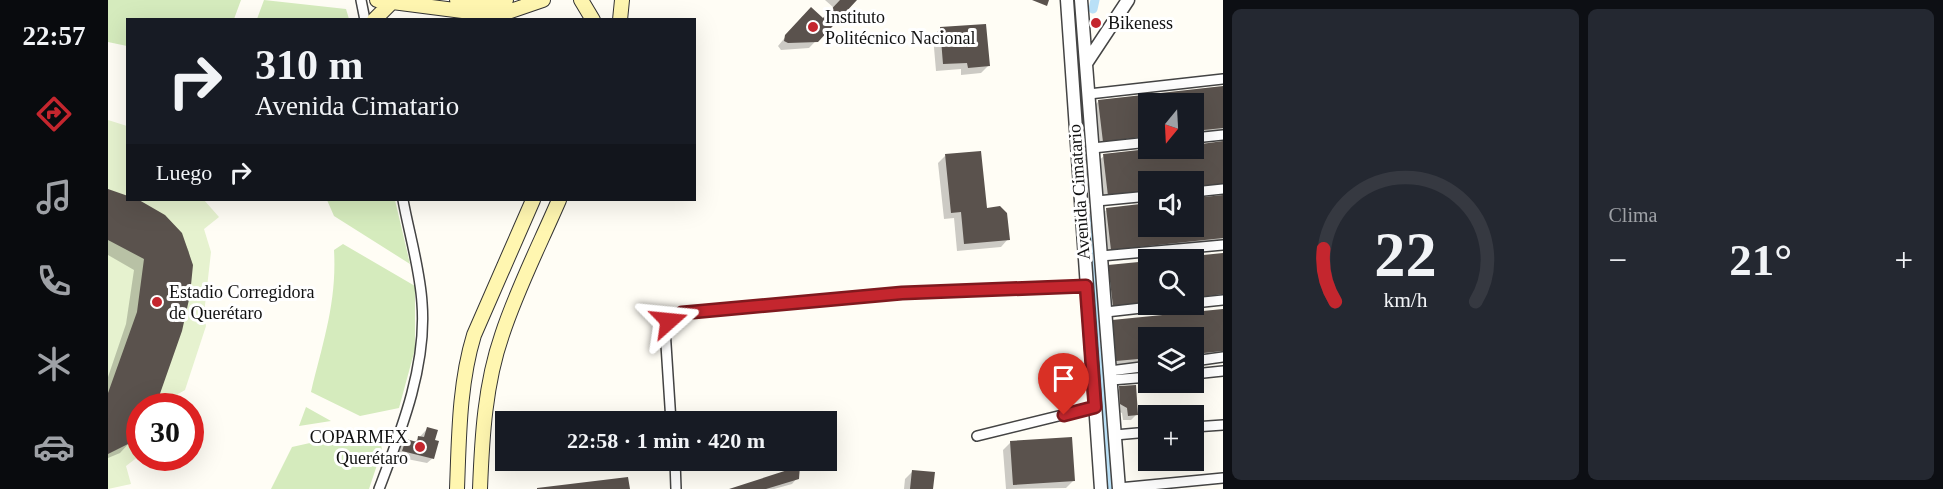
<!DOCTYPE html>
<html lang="es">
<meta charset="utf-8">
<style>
:root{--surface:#171b24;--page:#242831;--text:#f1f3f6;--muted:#9ea1a6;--line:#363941;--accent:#c4262e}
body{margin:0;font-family:"Times New Roman",serif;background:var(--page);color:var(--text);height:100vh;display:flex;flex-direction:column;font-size:22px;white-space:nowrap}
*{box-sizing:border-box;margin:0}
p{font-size:20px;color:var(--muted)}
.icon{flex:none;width:33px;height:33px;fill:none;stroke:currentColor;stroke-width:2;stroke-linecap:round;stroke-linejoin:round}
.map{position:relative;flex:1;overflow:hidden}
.side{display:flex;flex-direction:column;gap:9px;padding:9px;background:#0d0f14;width:720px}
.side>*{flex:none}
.hud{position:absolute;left:18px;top:18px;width:570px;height:183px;border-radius:0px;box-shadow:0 6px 24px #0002;background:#171b24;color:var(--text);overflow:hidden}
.needle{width:39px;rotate:198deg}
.buttons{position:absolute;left:1030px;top:93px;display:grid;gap:12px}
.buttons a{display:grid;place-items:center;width:66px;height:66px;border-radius:0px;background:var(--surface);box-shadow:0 6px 24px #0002;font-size:30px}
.speed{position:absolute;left:18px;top:393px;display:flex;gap:12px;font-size:30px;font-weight:700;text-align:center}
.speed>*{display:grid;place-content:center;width:78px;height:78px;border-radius:50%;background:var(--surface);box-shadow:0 6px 24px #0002;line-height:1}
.speed .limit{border:9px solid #d22;background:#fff;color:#111}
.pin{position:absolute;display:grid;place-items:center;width:51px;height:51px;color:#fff;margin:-62px -26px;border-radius:50% 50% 50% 0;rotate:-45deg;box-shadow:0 0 6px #0007}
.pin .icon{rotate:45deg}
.me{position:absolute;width:66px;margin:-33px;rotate:72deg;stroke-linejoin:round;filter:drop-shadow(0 0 4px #0008)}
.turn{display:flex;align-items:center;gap:21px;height:126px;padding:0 30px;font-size:27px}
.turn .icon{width:78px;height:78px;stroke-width:2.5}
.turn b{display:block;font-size:42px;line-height:51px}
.then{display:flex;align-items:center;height:57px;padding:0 30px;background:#0003;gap:12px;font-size:22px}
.big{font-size:45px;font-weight:700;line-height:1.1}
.side .card{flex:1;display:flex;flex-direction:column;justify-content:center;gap:9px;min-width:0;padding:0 21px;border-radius:9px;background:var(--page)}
.side .dial{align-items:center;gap:0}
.dial svg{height:156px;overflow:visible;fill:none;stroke:var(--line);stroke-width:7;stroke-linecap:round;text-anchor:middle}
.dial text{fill:var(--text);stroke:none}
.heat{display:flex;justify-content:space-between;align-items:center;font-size:33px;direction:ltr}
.side .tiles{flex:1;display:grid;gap:9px;grid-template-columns:repeat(2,1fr)}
.trip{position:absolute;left:387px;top:411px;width:342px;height:60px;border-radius:0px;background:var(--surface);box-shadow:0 6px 24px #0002;font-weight:700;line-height:60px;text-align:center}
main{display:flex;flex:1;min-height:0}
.menu{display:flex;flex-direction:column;width:108px;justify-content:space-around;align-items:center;background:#090b0e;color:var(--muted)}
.menu .icon{width:42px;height:42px}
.menu .selected{color:var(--accent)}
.menu b{font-size:27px;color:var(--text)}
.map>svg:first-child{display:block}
.green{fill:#d5ebbd}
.pitch{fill:#e6f2cf}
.shadow{fill:#0003}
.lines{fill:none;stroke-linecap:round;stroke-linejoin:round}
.canal{stroke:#b9e0f7;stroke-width:9}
.building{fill:#5a524d}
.minor-casing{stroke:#444;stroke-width:12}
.tertiary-casing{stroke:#444;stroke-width:15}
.secondary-casing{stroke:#333;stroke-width:16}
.minor{stroke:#fff;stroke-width:9}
.tertiary{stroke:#fff;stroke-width:12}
.secondary{stroke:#fff6b0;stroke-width:14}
.route-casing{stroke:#7f191e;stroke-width:15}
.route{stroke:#c4262e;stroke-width:10}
.poi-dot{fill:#c4262e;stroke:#fff;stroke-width:2}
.labels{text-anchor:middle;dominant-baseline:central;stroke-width:6;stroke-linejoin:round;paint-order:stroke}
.poi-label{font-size:18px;fill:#111;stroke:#fff;text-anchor:start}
.street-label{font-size:18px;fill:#111;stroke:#fff}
</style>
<main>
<nav class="menu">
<b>22:57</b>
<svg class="icon selected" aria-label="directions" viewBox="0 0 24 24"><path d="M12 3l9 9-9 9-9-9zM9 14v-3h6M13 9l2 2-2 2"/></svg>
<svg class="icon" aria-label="music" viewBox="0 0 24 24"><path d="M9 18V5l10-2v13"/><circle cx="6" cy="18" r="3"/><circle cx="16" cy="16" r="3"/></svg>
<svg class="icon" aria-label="phone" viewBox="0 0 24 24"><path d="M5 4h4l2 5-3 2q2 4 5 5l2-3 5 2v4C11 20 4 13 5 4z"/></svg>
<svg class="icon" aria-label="climate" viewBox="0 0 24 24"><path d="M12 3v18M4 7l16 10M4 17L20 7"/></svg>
<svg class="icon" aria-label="car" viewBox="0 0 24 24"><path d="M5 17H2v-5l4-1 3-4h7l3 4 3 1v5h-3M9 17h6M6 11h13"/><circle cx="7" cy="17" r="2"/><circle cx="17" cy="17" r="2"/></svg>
</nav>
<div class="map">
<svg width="1115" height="489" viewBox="0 0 1115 489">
<rect width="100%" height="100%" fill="#fffdf5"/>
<path class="green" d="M0 0H133L126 19 20 20 19 46 0 42Z
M156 0 238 9 241 19H149Z
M219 200H287L302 264 226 216Z
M235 244 307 286V349L291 408 252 416 203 392C215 342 229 302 226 250Z
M198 407 223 421 191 426Z
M251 432 266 435 273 444 274 450 261 489H163L184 447Z"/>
<path class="pitch" d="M0 120 19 126 20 200H96L111 217 96 229 103 252 96 314 98 326 77 390 70 394 66 406H32L31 456 18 466 23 484 0 489Z"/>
<path class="shadow" d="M717 0H747L701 48 673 50 670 46 695 16 715 20 726 8Z
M832 29 880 66 873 73 853 75V69L828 71 825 36Z
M1115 88V134L1086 137V104H1041V142L988 148 983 109 991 101Z
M1115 143V190L1086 193V182H1041L993 203 988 163 996 156 1086 148V146Z
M837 156 900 239 893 247 849 251 846 218 836 219 830 163Z
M0 190 56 216 73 234 81 252 83 277 54 386 45 406H32L23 441 12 453 0 458V377L18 324 26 270 0 255Z
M1115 197V244L996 256 992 217 999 209 1041 205V226H1086V200Z
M1115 254V300L1086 303V260H1066Z
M1041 262V304H1076L998 313 993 274 1001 267Z
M1115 310V357L1086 360V338H1041V364L1001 368 997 329 1005 321Z
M1012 388 1028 415 1023 420H1015L1014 413 1007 410V393Z
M319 429 325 458 319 463 289 457 293 446 298 440 306 443Z
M903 442 966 480 958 488 898 489 895 450Z
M691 468 689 478 684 484 666 489H623Z
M805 471 823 489H796L797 479Z"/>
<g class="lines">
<path class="canal" d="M985 9 987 0
M984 220 1003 489"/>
</g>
<path class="building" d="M732 0H749L710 42 680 43 676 41 677 35 703 7 715 18Z
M924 0H941L939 6Z
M878 24 882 66 860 68 859 63 835 64 832 27Z
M1115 86V128L1086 131V104H1041V136L995 142 990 100Z
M1115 141V184L1086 187V182H1041V192L1000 196 995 154 1049 148H1086V145Z
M873 151 879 208 892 206 899 213 902 240 856 244 853 212 843 213 837 154Z
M0 189 20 196V200H31L57 215 74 233 85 265 82 295 74 331 48 405 32 406V434L24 442 0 454V393L29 312 36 259 0 240Z
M1115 195V238L1003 250 998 208 1041 203V226H1086V198Z
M1115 253V294L1086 298V260L1066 258Z
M1041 261V302L1005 306 1000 265Z
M1115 309V351L1086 354V338H1041V358L1008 361 1004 320Z
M1028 385 1030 415 1020 416 1019 408 1012 404 1011 386Z
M319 427 330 430 327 440 331 441 326 459 294 451 298 439 309 442 310 436 316 437Z
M964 437 967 481 905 485 902 441Z
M692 466 691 479 658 489H621Z
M804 470 827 472 825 489H802Z
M520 477 522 489H429V488Z"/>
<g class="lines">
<g class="minor-casing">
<path id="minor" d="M253 0 257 20
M981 94 1115 79
M1086 138 1115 135
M985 148 1041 142
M1086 192 1115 189
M989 201 1041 196
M993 256 1115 245
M1086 303 1115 300
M998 312 1069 304
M1086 361 1115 357
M1002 371 1041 366
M1086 374 1115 371
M1003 380 1041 377
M563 422 557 329 561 321 574 313 794 293 978 286
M1086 427 1115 425
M1007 435 1041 432
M869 436 987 407
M567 460 568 489
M1011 488 1115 478
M271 489C293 431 319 366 314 303 312 269 301 233 295 200"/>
</g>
<g class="tertiary-casing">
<path id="tertiary" d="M959 0 993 489
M973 0 1011 489
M979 62 1020 0"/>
</g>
<g class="secondary-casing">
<path id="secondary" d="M269 0 378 14 400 12 435 0
M349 0 375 2 398 0
M473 0 485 20
M266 20 284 2
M512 20 514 0
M349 489C351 438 351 384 366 335L425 200
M372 489C374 437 377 384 394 335 409 289 432 244 451 200"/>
</g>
<use href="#minor" class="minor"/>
<use href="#tertiary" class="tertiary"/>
<use href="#secondary" class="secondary"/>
</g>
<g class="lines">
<g class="route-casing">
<path id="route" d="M561 321 574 313 794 293 978 286 987 407 956 415"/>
</g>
<use href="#route" class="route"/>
</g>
<g class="poi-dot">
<circle cx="988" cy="23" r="6"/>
<circle cx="705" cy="27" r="6"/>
<circle cx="49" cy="302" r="6"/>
<circle cx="312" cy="447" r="6"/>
</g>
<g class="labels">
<g class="poi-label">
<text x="717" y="17">Instituto<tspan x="717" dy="21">Politécnico Nacional</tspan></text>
<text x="1000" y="23">Bikeness</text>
<text x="61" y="292">Estadio Corregidora<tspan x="61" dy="21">de Querétaro</tspan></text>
<text x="300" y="437" text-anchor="end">COPARMEX<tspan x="300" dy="21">Querétaro</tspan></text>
</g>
<g class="street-label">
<text transform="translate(971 192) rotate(-94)">Avenida Cimatario</text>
</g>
</g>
</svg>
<div class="buttons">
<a><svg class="needle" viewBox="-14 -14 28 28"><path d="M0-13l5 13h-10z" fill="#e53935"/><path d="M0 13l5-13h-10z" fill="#9ea1a6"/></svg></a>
<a><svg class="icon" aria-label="sound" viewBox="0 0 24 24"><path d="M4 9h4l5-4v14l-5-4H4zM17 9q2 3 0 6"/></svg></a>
<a><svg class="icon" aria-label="search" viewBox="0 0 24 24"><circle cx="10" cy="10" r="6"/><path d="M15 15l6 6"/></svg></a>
<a><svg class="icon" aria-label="layers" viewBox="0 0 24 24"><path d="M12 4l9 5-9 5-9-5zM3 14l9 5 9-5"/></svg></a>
<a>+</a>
</div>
<div class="speed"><div class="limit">30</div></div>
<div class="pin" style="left:956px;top:415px;background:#d93025"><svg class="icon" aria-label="arrive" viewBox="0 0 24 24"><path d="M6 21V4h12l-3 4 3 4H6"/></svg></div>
<svg class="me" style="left:561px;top:321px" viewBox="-20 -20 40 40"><path d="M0-17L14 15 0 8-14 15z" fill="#c4262e" stroke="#fff" stroke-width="4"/></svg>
<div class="trip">22:58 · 1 min · 420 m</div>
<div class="hud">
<div class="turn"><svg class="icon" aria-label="right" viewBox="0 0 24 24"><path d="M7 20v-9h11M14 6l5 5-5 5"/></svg><div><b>310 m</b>Avenida Cimatario</div></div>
<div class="then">Luego<svg class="icon" aria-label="right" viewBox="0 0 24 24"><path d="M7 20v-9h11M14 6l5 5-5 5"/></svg></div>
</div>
</div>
<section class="side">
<div class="tiles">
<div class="card dial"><svg viewBox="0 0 100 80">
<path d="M14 69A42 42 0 1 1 86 69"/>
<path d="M14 69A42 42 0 0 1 8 42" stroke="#c4262e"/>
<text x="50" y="56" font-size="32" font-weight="700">22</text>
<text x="50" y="72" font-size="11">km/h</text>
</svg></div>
<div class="card"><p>Clima</p>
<div class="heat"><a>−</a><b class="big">21°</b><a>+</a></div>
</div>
</div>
</section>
</main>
